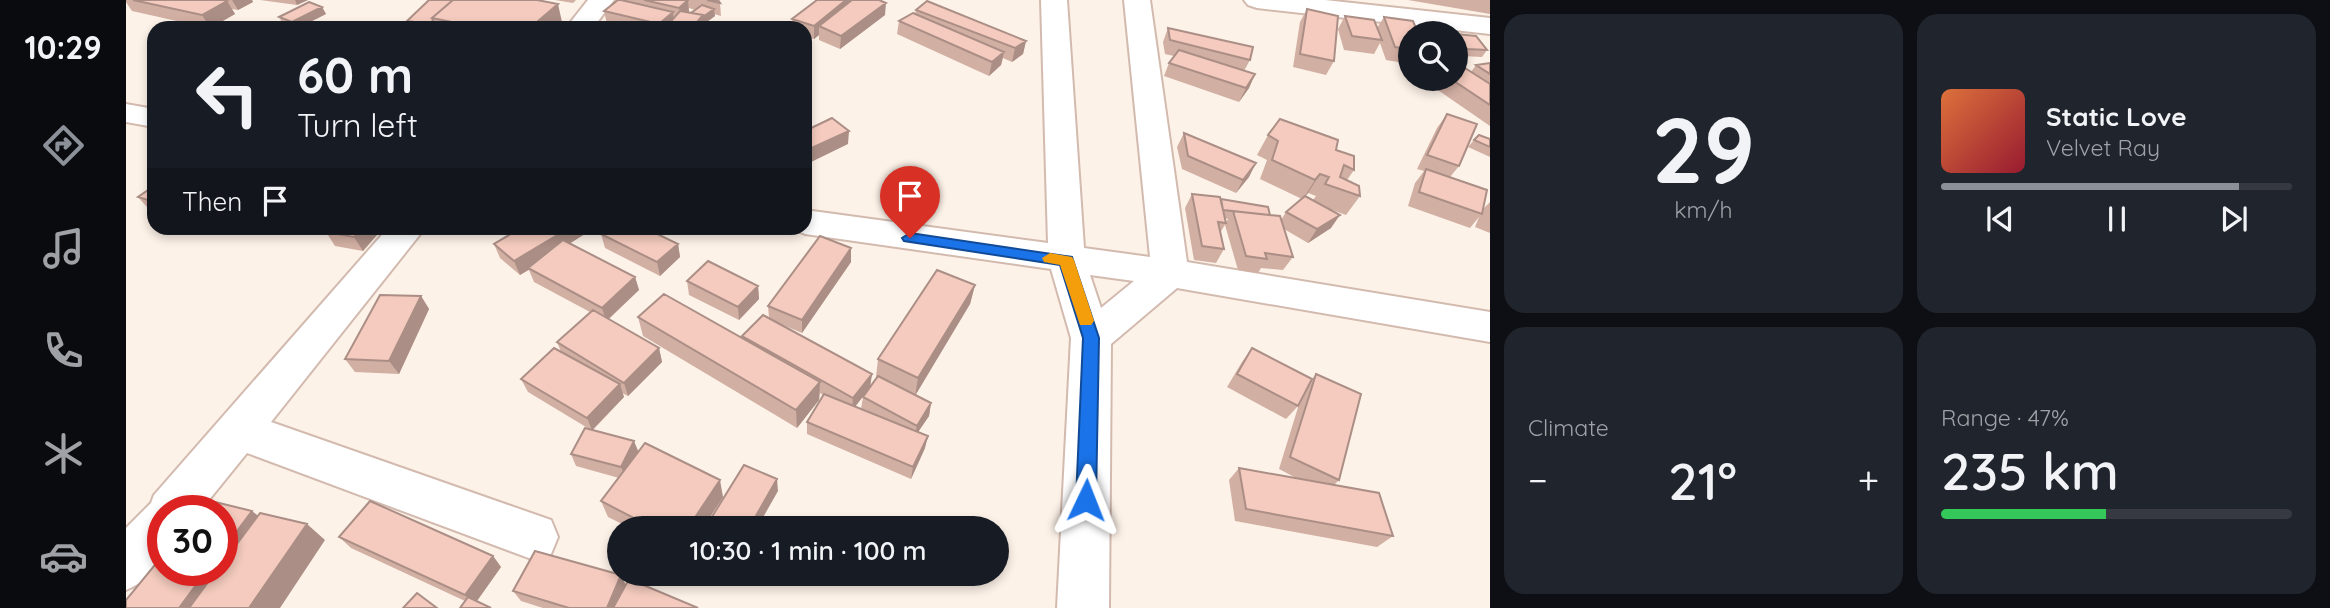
<!DOCTYPE html>
<meta charset="utf-8">
<style>
:root{--surface:#171b24;--page:#20242c;--text:#f1f3f6;--muted:#9ea1a6;--line:#363941;--accent:#8c9099}
body{margin:0;font-family:Quicksand,sans-serif;background:var(--page);color:var(--text);height:100vh;display:flex;flex-direction:column;font-size:26px;white-space:nowrap}
*{box-sizing:border-box;margin:0}
p{font-size:23px;color:var(--muted)}
.icon{flex:none;width:38px;height:38px;fill:none;stroke:currentColor;stroke-width:2;stroke-linecap:round;stroke-linejoin:round}
.map{position:relative;flex:1;overflow:hidden}
.drawer{display:flex;flex-direction:column;gap:14px;padding:14px;background:#0d0f14;width:840px}
.drawer>*{flex:none}
.banner{position:absolute;left:21px;top:21px;width:665px;height:214px;border-radius:21px;box-shadow:0 4px 10px #0003;background:#171b24;color:var(--text);overflow:hidden}
.controls{position:absolute;left:1272px;top:21px;display:grid;gap:14px}
.controls a{display:grid;place-items:center;width:70px;height:70px;border-radius:50%;background:var(--surface);box-shadow:0 4px 10px #0003;font-size:35px}
.speed{position:absolute;left:21px;top:495px;display:flex;gap:14px;font-size:35px;font-weight:700;text-align:center}
.speed>*{display:grid;place-content:center;width:91px;height:91px;border-radius:50%;background:var(--surface);box-shadow:0 4px 10px #0003;line-height:1}
.speed .limit{border:10px solid #d22;background:#fff;color:#111}
.pin{position:absolute;display:grid;place-items:center;width:60px;height:60px;color:#fff;margin:-72px -30px;border-radius:50% 50% 50% 0;rotate:-45deg;box-shadow:0 0 7px #0007}
.pin .icon{rotate:45deg}
.me{position:absolute;width:77px;margin:-38px;rotate:2deg;stroke-linejoin:round;filter:drop-shadow(0 0 5px #0008)}
.turn{display:flex;align-items:center;gap:24px;height:147px;padding:0 35px;font-size:32px}
.turn .icon{width:91px;height:91px;stroke-width:2.5}
.turn b{display:block;font-size:49px;line-height:60px}
.then{display:flex;align-items:center;height:66px;padding:0 35px;background:#0003;gap:14px;font-size:26px}
.big{font-size:52px;font-weight:600;line-height:1.1}
.drawer .card{flex:1;display:flex;flex-direction:column;justify-content:center;gap:10px;min-width:0;padding:0 24px;border-radius:21px;background:var(--page)}
.drawer .dial{align-items:center;gap:0}
.dial b{font-size:91px;line-height:1}
.song{display:flex;align-items:center;gap:21px}
.cover{width:84px;height:84px;border-radius:10px;background:linear-gradient(135deg,hsl(20 70% 55%),hsl(350 70% 35%))}
.played{height:7px;border-radius:4px;background:linear-gradient(90deg,var(--accent) 85%,var(--line) 85%)}
.keys{display:flex;justify-content:space-around;direction:ltr}
.heat{display:flex;justify-content:space-between;align-items:center;font-size:38px;direction:ltr}
.charge{height:10px;border-radius:5px;background:linear-gradient(90deg,#34c759 47%,var(--line) 0)}
.drawer .tiles{flex:1;display:grid;gap:14px;grid-template-columns:repeat(2,1fr)}
.trip{position:absolute;left:481px;top:516px;width:402px;height:70px;border-radius:35px;background:var(--surface);box-shadow:0 4px 10px #0003;font-weight:600;line-height:70px;text-align:center}
main{display:flex;flex:1;min-height:0}
.tab-bar{display:flex;flex-direction:column;width:126px;justify-content:space-around;align-items:center;background:#090b0e;color:var(--muted)}
.tab-bar .icon{width:49px;height:49px}
.tab-bar .selected{color:var(--accent)}
.tab-bar b{font-size:32px;color:var(--text)}
.map>svg:first-child{display:block}
.lines{fill:none;stroke-linecap:round;stroke-linejoin:round}
.minor-casing{stroke:#d3baaf;stroke-width:4}
.minor{fill:#fff;fill-rule:evenodd}
.wall{fill:#d2afa3;fill-rule:evenodd}
.shaded-wall{fill:#ab8e85}
.building{fill:#f4cbbe;stroke:#ab8e85;stroke-width:2}
.route{fill:#1a73e8;stroke:#114b97;stroke-width:2}
.slow{fill:#f59e0b}
</style>
<main>
<nav class="tab-bar">
<b>10:29</b>
<svg class="icon selected" aria-label="directions" viewBox="0 0 24 24"><path d="M12 3l9 9-9 9-9-9zM9 14v-3h6M13 9l2 2-2 2"/></svg>
<svg class="icon" aria-label="music" viewBox="0 0 24 24"><path d="M9 18V5l10-2v13"/><circle cx="6" cy="18" r="3"/><circle cx="16" cy="16" r="3"/></svg>
<svg class="icon" aria-label="phone" viewBox="0 0 24 24"><path d="M5 4h4l2 5-3 2q2 4 5 5l2-3 5 2v4C11 20 4 13 5 4z"/></svg>
<svg class="icon" aria-label="climate" viewBox="0 0 24 24"><path d="M12 3v18M4 7l16 10M4 17L20 7"/></svg>
<svg class="icon" aria-label="car" viewBox="0 0 24 24"><path d="M5 17H2v-5l4-1 3-4h7l3 4 3 1v5h-3M9 17h6M6 11h13"/><circle cx="7" cy="17" r="2"/><circle cx="17" cy="17" r="2"/></svg>
</nav>
<div class="map">
<svg width="1364" height="608" viewBox="0 0 1364 608">
<rect width="100%" height="100%" fill="#fdf2e8"/>
<g class="lines">
<g class="minor-casing">
<path id="minor" d="M462 0H488L467 28H440Z
M915 0H941L958 248 1024 257 998 0H1024L1061 262 1364 312V342L1051 288 985 344 983 608H931L945 338 925 269 679 234 665 228H679V210L922 243ZM964 275 1008 281 975 308Z
M1118 0H1199L1364 18V34L1131 8 1122 5Z
M0 104 28 109V127L0 122Z
M262 228H299L145 422 425 520 432 537 425 554 408 560 121 453 74 511H37C37 551 42 572 0 590V528L25 503 28 495Z"/>
</g>
<use href="#minor" class="minor"/>
</g>
<path class="wall" d="M0 0H126L127 2 112 10 106 9 109 14 85 28H82L6 11 0 2Z
M134 0H182L171 5Z
M303 0 436 22 430 28H284L281 21Z
M429 0H450L447 3Z
M492 0H592L594 3 595 16 588 14 589 16 578 24V28H469L492 26 481 24 478 11ZM563 8 569 10 563 13Z
M1282 0H1364V14Z
M196 7 200 14 172 28H167L157 24 153 17Z
M1181 9 1208 61 1200 75 1167 67 1174 22Z
M790 10 900 41 897 54 886 62 877 58 875 65 863 76 771 34 773 21 789 14Z
M759 15 714 49 693 40V35L688 39 679 36V28H667L666 19Z
M1219 16 1251 28 1258 17 1284 33V64L1260 60 1254 43 1248 54 1218 50 1212 29Z
M1042 28 1124 60 1118 71 1129 74 1123 88 1113 102 1038 76 1043 63 1048 56 1039 54 1037 42Z
M1330 34 1361 50 1356 57 1336 56 1335 54 1332 58H1330Z
M1364 63V126L1306 86 1311 79H1330L1345 72 1350 65Z
M1321 114 1333 166 1324 177 1357 209 1364 202V233L1349 227 1353 217 1344 228 1282 206 1289 183 1298 171 1291 169 1311 128Z
M1058 133 1123 177 1110 193 1056 169 1051 147Z
M1142 135 1210 150 1228 170 1221 180 1234 196 1220 215 1206 210 1205 228 1182 243 1158 229 1167 257 1157 270 1135 268 1132 273 1112 270 1099 225 1102 219 1099 218 1100 223 1094 233 1098 249 1090 263 1068 260 1059 208 1066 194 1095 199 1144 215 1155 220 1160 212 1176 199 1134 179 1141 160 1131 155ZM1182 193 1190 196 1187 200 1179 197Z
M1364 139V157L1342 147 1348 140Z
M28 186V215L12 197Z
M257 228 237 251 209 246 200 232Z
M462 232 444 243 509 277 513 290 483 319 533 348 536 362 502 396 496 393 498 397 467 430 512 452 597 497 577 528H504L482 517 475 501 493 478 450 466 445 454 465 430 402 392 395 379 435 352 431 342 464 312 408 282 403 270 394 275 374 258 368 244Z
M475 234 552 244 554 257 534 276 479 248Z
M725 248V262L676 333 652 323 746 374 744 386 750 378V377L752 359 849 285 844 304 789 395 805 403 803 416 792 432 799 448 785 479 681 434V422L697 395 694 393 693 400 671 428 517 336 512 317 616 338V336L643 318 642 306ZM737 397 735 409 729 406Z
M561 281 632 286 633 299 613 320 563 295Z
M295 296 303 309 273 374 229 372 219 359Z
M1126 348 1185 380 1190 374 1213 480 1208 485 1267 536 1251 547 1109 521 1103 480 1113 468 1172 479 1153 469 1174 401 1172 406 1160 419 1101 387 1116 362Z
M213 537 367 556 375 567 351 601H339L225 548Z
M495 575 500 585 572 608H417L395 601 387 591Z"/>
<path class="shaded-wall" d="M106 0H126L127 2 112 10Z
M169 0H182L171 5Z
M562 0 563 13 555 21 553 8Z
M720 0H730L693 26V35L688 39V26Z
M101 1 109 14 84 28 76 15Z
M760 3 759 15 714 49 715 36Z
M432 4 436 22 430 28H404Z
M196 7 200 14 172 28H169L166 22Z
M588 9 589 16 578 24V28H566L577 15Z
M547 12 548 25 545 28H533V24Z
M307 20 311 28H305L304 24Z
M900 41 897 54 886 62 889 48Z
M878 52 875 65 863 76 866 62Z
M1129 74 1123 88 1113 102 1120 88Z
M723 131 722 144 679 165V151Z
M1130 163 1123 177 1110 193 1117 180Z
M1194 174 1182 193 1177 199 1189 180Z
M1214 215 1205 228 1182 243 1191 229Z
M236 228H257L237 251 228 237Z
M443 228H460L462 232 394 275 388 261Z
M552 244 554 257 534 276 531 262Z
M725 248V262L676 333V320Z
M509 277 513 290 480 321 476 308Z
M849 285 844 304 789 396 792 378Z
M632 286 633 299 613 320 612 307Z
M295 296 303 309 273 374 263 361Z
M533 348 536 362 502 396 498 383Z
M746 374 744 387 726 411 727 398Z
M694 382 693 400 671 428 670 410Z
M494 384 498 397 466 430 461 418Z
M805 403 803 416 788 438 791 426Z
M802 436 799 448 785 479 787 467Z
M508 441 513 453 500 479 495 467Z
M651 479 652 491 631 528H623Z
M594 480 597 497 577 528H562Z
M126 511 146 527 87 608H53L81 570H96V551Z
M181 524 199 540 154 608H123Z
M367 556 375 567 348 605 339 595Z
M495 575 500 586 491 608H481Z"/>
<path class="building" d="M7 0H98L101 1 76 15Z
M303 0H327L306 18 307 20 304 24 281 21Z
M327 0H411L432 4 404 28H355L306 18Z
M492 0H495L547 12 533 24 478 11Z
M518 0H562L553 8Z
M581 0H592L594 3Z
M691 0H720L688 26 666 19Z
M726 0H753L760 3 715 36 693 26Z
M801 1 900 41 889 48 790 10Z
M183 2 196 7 166 22 153 17Z
M576 5 588 9 577 17V15L565 13Z
M1181 9 1212 16 1208 61 1174 54Z
M554 11 577 15 566 28H539Z
M787 13 878 52 866 62 773 21Z
M1219 16 1248 20 1256 40 1226 36Z
M1258 17 1287 21 1292 33H1284V49L1269 47Z
M473 23 502 28H469Z
M587 23 605 27 604 28H582Z
M1042 28 1127 47 1124 60 1044 40Z
M1304 30 1324 32 1325 33H1306Z
M1330 34 1350 36 1361 50 1341 49Z
M1330 41 1337 51H1330Z
M1053 50 1129 74 1120 88 1043 63Z
M1364 63V74L1350 65Z
M1339 68 1364 84V105L1325 79H1330V70Z
M1321 114 1351 124 1333 166 1301 155Z
M706 118 723 131 679 151V131Z
M1154 119 1212 140 1210 150 1228 156V170L1218 165 1214 177 1233 186 1234 196 1199 184 1203 177 1194 174 1189 180 1146 160 1152 141 1142 135Z
M1058 133 1130 163 1117 180 1062 156Z
M1353 135 1364 139V147L1348 140Z
M1300 169 1361 190 1356 214 1293 192Z
M28 186V202L12 197Z
M1066 194 1094 197 1100 223 1092 222 1098 249 1076 246Z
M1179 196 1214 215 1191 229 1160 212Z
M1095 199 1142 207 1144 215 1097 210Z
M1107 211 1154 216 1167 257 1139 253 1141 259 1120 256Z
M205 228H236L228 237 200 232Z
M395 228H443L388 261 368 244Z
M483 228H519L552 244 531 262 475 234Z
M694 236 725 248 676 320 642 306Z
M437 240 509 277 476 308 402 268Z
M582 261 632 286 612 307 561 281Z
M811 270 849 285 792 378 752 359Z
M538 294 694 382 670 410 512 317Z
M254 295 295 296 263 361 219 359Z
M467 310 533 348 498 383 431 342Z
M637 315 746 374 727 398 616 336Z
M428 348 494 384 461 418 395 379Z
M1126 348 1186 379 1172 406 1111 374Z
M1190 374 1235 394 1213 480 1164 457Z
M752 376 805 403 791 426 737 397Z
M698 394 802 436 787 467 681 422Z
M459 428 508 441 495 467 445 454Z
M519 443 594 480 562 528H527L475 501Z
M618 465 651 479 623 528H579Z
M1113 468 1253 493 1267 536 1120 509Z
M81 500 126 511 96 551V511H72Z
M244 501 367 556 339 595 213 537Z
M134 513 181 524 123 608H63L91 570H96V564Z
M409 551 495 575 481 608H443L387 591Z
M37 555V570H81L53 608H0V600Z
M503 579 572 608H487Z
M291 593 311 608H277Z
M342 597 365 608H334Z"/>
<path class="route" d="M784 233 946 257 973 338 970 500 967 507 960 509 953 507 950 500 957 338 934 265 778 241 776 238Z"/>
<path class="slow" d="M924 253 946 257 948 260 968 321 965 325H954L934 265 918 262 916 258Z"/>
</svg>
<div class="controls">
<a><svg class="icon" aria-label="search" viewBox="0 0 24 24"><circle cx="10" cy="10" r="6"/><path d="M15 15l6 6"/></svg></a>
</div>
<div class="speed"><div class="limit">30</div></div>
<div class="pin" style="left:784px;top:238px;background:#d93025"><svg class="icon" aria-label="arrive" viewBox="0 0 24 24"><path d="M6 21V4h12l-3 4 3 4H6"/></svg></div>
<svg class="me" style="left:960px;top:500px" viewBox="-20 -20 40 40"><path d="M0-17L14 15 0 8-14 15z" fill="#1a73e8" stroke="#fff" stroke-width="4"/></svg>
<div class="trip">10:30 · 1 min · 100 m</div>
<div class="banner">
<div class="turn"><svg class="icon" aria-label="left" viewBox="0 0 24 24"><path d="M17 20v-9H6M10 6l-5 5 5 5"/></svg><div><b>60 m</b>Turn left</div></div>
<div class="then">Then<svg class="icon" aria-label="arrive" viewBox="0 0 24 24"><path d="M6 21V4h12l-3 4 3 4H6"/></svg></div>
</div>
</div>
<section class="drawer">
<div class="tiles">
<div class="card dial"><b>29</b><p>km/h</p></div>
<div class="card">
<div class="song"><i class="cover"></i><div><b>Static Love</b><p>Velvet Ray</p></div></div>
<div class="played"></div>
<div class="keys"><svg class="icon" aria-label="previous" viewBox="0 0 24 24"><path d="M18 5L8 12l10 7zM5 5v14"/></svg><svg class="icon" aria-label="pause" viewBox="0 0 24 24"><path d="M8 5v14M16 5v14"/></svg><svg class="icon" aria-label="next" viewBox="0 0 24 24"><path d="M6 5l10 7-10 7zM19 5v14"/></svg></div>
</div>
<div class="card"><p>Climate</p>
<div class="heat"><a>−</a><b class="big">21°</b><a>+</a></div>
</div>
<div class="card"><p>Range · 47%</p><b class="big">235 km</b><div class="charge"></div></div>
</div>
</section>
</main>
